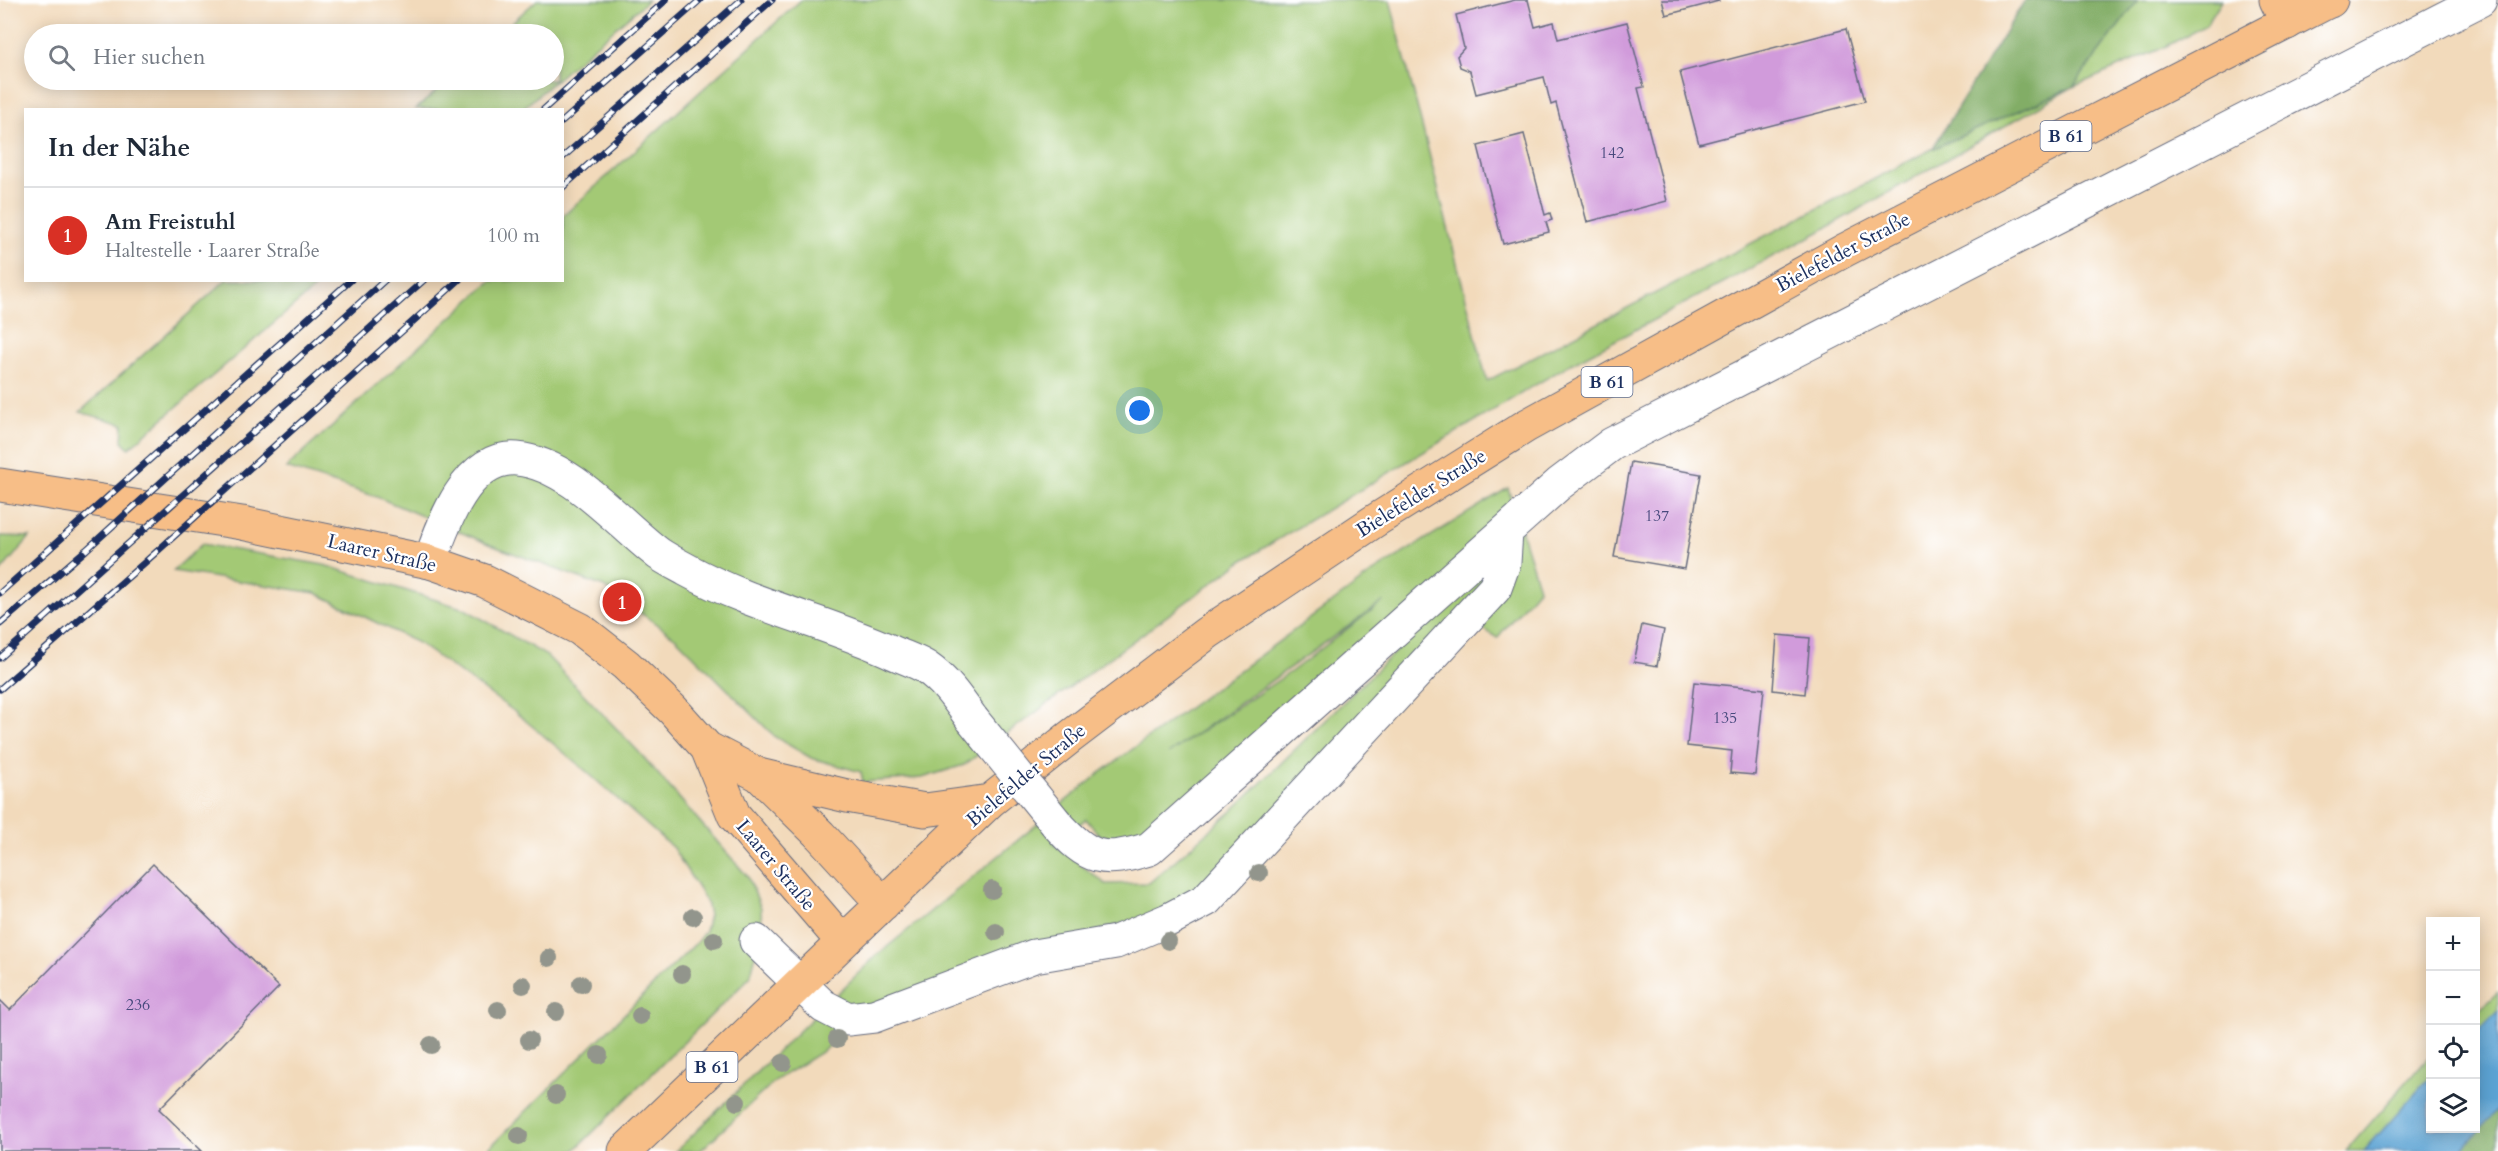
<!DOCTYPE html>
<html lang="de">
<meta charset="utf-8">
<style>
body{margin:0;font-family:Cardo,serif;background:#f2f2f3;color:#1f2937}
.controls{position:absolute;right:18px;bottom:18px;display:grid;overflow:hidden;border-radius:0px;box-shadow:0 3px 15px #0003}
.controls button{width:54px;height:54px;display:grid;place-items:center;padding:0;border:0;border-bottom:2px solid #e0e1e3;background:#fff;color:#1f2937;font:30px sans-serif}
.you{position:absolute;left:1140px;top:411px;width:21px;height:21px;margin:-15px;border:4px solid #fff;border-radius:50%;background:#1a73e8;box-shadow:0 0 0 9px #1a73e833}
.badge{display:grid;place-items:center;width:39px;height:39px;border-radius:50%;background:#d93025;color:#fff;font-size:20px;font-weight:700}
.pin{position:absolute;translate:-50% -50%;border:3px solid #fff;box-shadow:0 2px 6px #0006}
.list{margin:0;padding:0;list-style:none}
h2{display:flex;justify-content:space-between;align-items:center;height:78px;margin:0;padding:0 24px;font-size:26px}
h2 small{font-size:20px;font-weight:400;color:#747a83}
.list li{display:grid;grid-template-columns:39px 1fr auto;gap:18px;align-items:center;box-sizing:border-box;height:96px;padding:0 24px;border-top:2px solid #e0e1e3}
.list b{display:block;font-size:22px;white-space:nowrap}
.list p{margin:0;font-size:20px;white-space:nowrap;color:#747a83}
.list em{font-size:20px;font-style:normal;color:#747a83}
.icon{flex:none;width:33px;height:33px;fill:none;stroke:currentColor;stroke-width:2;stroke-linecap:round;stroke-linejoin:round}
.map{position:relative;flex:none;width:2498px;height:1151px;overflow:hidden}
.search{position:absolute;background:#fff;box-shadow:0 3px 15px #0003;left:24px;top:24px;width:540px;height:66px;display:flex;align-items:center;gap:15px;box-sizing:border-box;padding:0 21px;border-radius:33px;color:#747a83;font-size:22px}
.panel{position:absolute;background:#fff;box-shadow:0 3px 15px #0003;left:24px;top:108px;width:540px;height:174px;border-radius:0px}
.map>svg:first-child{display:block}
.green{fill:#a3c974;stroke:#5f7c69;stroke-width:1.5;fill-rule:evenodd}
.forest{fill:#82ad66;stroke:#4e6e62;stroke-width:1.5}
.water{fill:#5ca3d3;stroke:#3c6998;stroke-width:1.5}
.building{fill:#d19bdb}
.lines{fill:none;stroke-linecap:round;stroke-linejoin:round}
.minor-casing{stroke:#666b7f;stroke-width:35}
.major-casing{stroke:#666b7f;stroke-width:35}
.highway-casing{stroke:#666b7f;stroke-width:35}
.minor{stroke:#fff;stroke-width:33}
.major{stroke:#f7be87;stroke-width:33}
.highway{stroke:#f7be87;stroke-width:33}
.rail-casing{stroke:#1b2f5e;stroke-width:7}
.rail{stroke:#fff;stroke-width:4.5;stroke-dasharray:14;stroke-linecap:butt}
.minor-bridge-casing{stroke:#666b7f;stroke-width:35;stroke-linecap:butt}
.minor-bridge{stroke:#fff;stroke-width:33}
.tree{fill:#92958c}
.labels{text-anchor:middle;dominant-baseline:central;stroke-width:4.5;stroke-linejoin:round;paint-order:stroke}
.number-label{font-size:16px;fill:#484a7d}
.shield{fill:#fff;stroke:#5f6d8e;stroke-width:1.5}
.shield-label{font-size:18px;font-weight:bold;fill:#1b2f5e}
.street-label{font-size:20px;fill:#1b2f5e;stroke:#fff}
</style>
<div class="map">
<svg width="2498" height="1151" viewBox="0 0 2498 1151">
<rect width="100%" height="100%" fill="#fff"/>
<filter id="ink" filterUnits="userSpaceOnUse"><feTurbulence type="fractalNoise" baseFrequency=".0167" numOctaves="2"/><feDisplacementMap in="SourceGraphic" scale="12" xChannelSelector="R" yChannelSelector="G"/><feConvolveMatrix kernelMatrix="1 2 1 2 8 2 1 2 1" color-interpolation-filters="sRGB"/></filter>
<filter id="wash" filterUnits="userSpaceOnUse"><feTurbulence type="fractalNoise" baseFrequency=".008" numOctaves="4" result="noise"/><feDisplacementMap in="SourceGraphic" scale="24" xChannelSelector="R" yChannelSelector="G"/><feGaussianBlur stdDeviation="1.35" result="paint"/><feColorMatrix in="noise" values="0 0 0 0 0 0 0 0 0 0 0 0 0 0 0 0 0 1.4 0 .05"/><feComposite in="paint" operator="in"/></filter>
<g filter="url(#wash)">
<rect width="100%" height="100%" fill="#f2dabb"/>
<path class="green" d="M537,0H648L522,109H416L449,80H554V34H499Z
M801,0H1390L1487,381L1932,149L2073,87L2138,0H2222L2206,25L2165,47L2073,87L1819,232L1567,366L1242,561L964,765L922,778L863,782L861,772L811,758L775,737L676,638L604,587L491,545L377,497L286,468L491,281L562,280L563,216Z
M226,280L323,281L129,448L122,441L123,424L80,412Z
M1508,488L1539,588L1497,638L1464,615L1203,898L885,999L823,1051L776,1080L700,1151H676L876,956L1100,773L1376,570ZM1384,601L1292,671L1168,754ZM1447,601L1232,811L1149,883L1106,884L1054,844L1086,819L1099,835L1127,841L1171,818Z
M0,536L30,537L0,572Z
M202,544L324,565L465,609L547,656L638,751L748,877L761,908L762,932L750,977L574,1151H486L697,942L705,931L709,915L706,901L673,848L579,765L515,712L418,643L316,593L173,571Z
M2498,992V1011L2476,1033V1013Z
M2430,1055V1077L2364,1151H2346Z"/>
<path class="forest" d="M2025,0H2138L2073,87L1932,149Z
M2498,1108V1151H2461Z"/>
<path class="water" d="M2498,1011V1108L2461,1151H2364L2430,1077V1128H2476V1033Z"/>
<g id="blocks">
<path class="building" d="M1515,0H1528L1535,27L1554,22L1558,39L1627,22L1644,87L1638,88L1667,201L1587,222L1556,103L1551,105L1544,77L1476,94L1470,71L1460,67L1457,56L1464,48L1456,15Z
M1662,0H1719V1L1666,15Z
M1846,29L1865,101L1699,144L1680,72Z
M1524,134L1545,215L1550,213L1552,220L1546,222L1549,232L1503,244L1478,146Z
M1631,462L1701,474L1684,569L1614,557Z
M1642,625L1664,630L1657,666L1634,662Z
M1777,635L1810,638L1805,694L1773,690Z
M1694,682L1764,689L1755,775L1730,773L1732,751L1687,746Z
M153,864L279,987L159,1109L202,1151H0V1000L10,1010Z"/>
</g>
</g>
<g filter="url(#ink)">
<use href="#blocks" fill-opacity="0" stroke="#666b7f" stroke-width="1.5"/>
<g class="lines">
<g class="minor-casing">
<path id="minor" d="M430,562C443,524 467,455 517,459C571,464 619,524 659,554C668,560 678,565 687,570C751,605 823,621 890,651C902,657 916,661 927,668C946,681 959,701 972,719
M1056,823C1089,860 1102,863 1149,849L1559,484L1612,444L2480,0
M756,941L823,1006L848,1019L874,1016L1034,956L1116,942L1168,920L1206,900L1495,588L1504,563L1506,532"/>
</g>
<g class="major-casing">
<path id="major" d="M0,485L242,523L430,562L485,581L580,629L626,665L673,710L707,748L734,815L842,941
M707,748L759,775L820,835L883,904
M759,775L847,796L925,810L990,801
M625,1151L990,801L1070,737L1207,633L1373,522L1526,426L1845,250L2331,0"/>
</g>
<g class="highway-casing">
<path id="highway" d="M2276,0L2287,23
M2330,0V1"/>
</g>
<use href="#minor" class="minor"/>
<use href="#major" class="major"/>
<use href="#highway" class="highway"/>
<g class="rail-casing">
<path id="rail" d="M543,110L666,0
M562,122L700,0
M562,158L741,0
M562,188L772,0
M0,593L351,280
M0,624L86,550L385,280
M0,658L424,280
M0,689L143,564L459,280"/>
</g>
<use href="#rail" class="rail"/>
<g class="minor-bridge-casing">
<path id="minor-bridge" d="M972,719L1056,823"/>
</g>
<use href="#minor-bridge" class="minor-bridge"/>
</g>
<g class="tree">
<circle cx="1259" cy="873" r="9"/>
<circle cx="992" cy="890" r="9"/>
<circle cx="693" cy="917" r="9"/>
<circle cx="996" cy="932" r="9"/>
<circle cx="714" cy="940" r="9"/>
<circle cx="1168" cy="941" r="9"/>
<circle cx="549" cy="958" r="9"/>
<circle cx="682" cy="974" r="9"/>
<circle cx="581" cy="984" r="9"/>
<circle cx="523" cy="985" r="9"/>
<circle cx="498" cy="1010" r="9"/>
<circle cx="556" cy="1012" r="9"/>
<circle cx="640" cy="1016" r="9"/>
<circle cx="837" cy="1039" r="9"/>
<circle cx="529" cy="1040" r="9"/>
<circle cx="431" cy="1045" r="9"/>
<circle cx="599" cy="1055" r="9"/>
<circle cx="783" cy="1063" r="9"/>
<circle cx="556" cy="1095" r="9"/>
<circle cx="737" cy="1102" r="9"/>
<circle cx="519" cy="1136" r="9"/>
</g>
</g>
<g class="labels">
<g class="number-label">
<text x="1612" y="153">142</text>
<text x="1657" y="516">137</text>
<text x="1725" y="718">135</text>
<text x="138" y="1005">236</text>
</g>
<g class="shield">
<rect x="2040.5" y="121" width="51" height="30" rx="4.5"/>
<rect x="1581.5" y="367" width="51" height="30" rx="4.5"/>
<rect x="686.5" y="1052" width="51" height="30" rx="4.5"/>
</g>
<g class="shield-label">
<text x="2066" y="136">B 61</text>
<text x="1607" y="382">B 61</text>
<text x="712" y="1067">B 61</text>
</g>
<g class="street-label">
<text transform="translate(1843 252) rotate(-28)">Bielefelder Straße</text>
<text transform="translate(1421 493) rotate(-32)">Bielefelder Straße</text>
<text transform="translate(382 553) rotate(13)">Laarer Straße</text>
<text transform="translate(1026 775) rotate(-40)">Bielefelder Straße</text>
<text transform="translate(776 865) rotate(50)">Laarer Straße</text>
</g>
</g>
</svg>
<div class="controls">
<button>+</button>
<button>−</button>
<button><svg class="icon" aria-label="locate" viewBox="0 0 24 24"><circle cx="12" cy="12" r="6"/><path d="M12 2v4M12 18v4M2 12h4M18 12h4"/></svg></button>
<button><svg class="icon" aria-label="layers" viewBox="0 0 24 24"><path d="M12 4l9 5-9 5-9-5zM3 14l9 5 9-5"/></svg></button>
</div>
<div class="you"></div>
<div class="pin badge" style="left:622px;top:602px">1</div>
<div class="search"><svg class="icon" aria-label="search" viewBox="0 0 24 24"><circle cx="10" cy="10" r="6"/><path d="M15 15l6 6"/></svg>Hier suchen</div>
<section class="panel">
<h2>In der Nähe<small></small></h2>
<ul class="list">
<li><span class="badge">1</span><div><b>Am Freistuhl</b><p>Haltestelle · Laarer Straße</p></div><em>100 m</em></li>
</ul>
</section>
</div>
